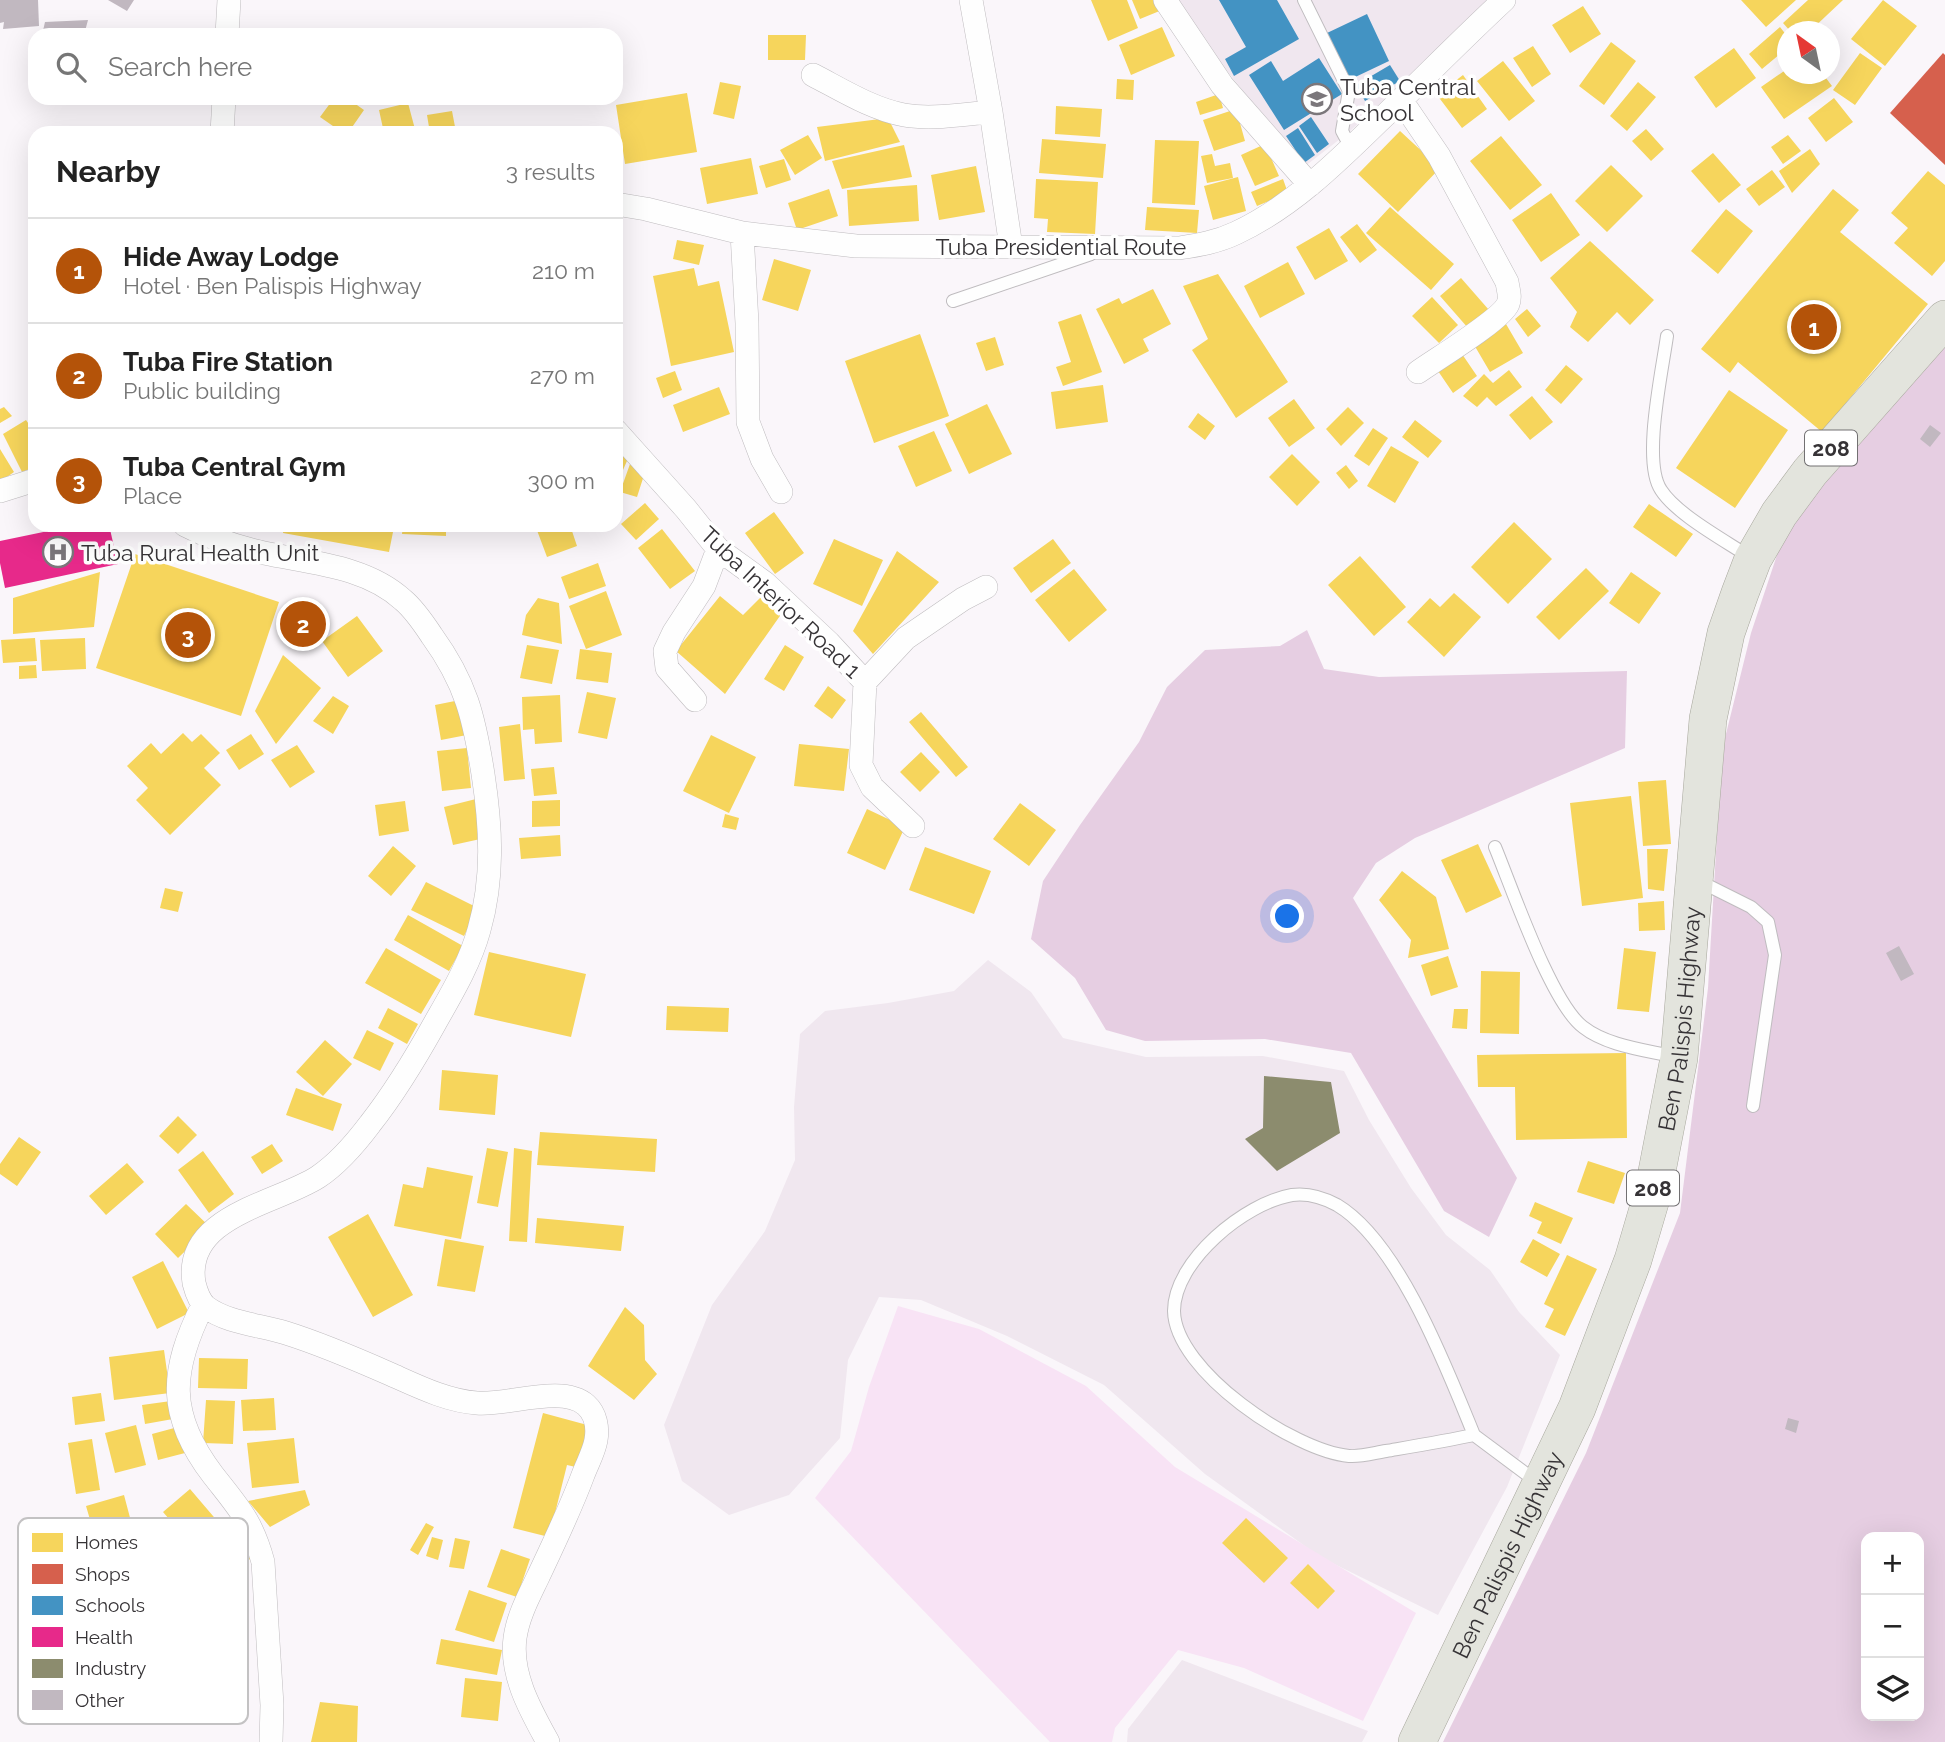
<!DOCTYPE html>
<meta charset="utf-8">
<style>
body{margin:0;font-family:Raleway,sans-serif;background:#f6f6f6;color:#222}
.controls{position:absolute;right:21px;bottom:21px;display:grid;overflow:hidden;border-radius:14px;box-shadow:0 7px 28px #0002}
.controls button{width:63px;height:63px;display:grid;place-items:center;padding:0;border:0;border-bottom:2px solid #e0e0e0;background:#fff;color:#222;font:35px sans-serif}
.compass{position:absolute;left:1777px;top:21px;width:63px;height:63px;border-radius:50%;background:#fff;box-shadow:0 7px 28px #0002;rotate:327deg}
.you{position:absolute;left:1288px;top:917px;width:24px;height:24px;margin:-18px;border:5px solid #fff;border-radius:50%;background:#1a73e8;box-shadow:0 0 0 10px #1a73e833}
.badge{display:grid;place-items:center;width:46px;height:46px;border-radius:50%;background:#b45309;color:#fff;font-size:23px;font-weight:700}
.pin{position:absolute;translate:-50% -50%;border:4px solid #fff;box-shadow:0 2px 7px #0006}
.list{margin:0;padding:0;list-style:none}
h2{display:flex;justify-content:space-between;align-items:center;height:91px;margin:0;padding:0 28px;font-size:30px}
h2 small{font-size:23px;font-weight:400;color:#767676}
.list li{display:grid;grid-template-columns:46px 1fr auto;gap:21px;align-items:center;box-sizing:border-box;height:105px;padding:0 28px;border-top:2px solid #e0e0e0}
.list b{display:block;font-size:26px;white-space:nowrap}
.list p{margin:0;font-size:23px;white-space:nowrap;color:#767676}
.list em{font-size:23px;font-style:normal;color:#767676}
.icon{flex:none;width:38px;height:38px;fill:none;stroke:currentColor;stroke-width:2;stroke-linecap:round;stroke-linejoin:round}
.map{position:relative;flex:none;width:1945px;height:1742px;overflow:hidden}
.search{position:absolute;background:#fff;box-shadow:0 7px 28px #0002;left:28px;top:28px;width:595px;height:77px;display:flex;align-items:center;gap:18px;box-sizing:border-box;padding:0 24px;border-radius:21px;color:#767676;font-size:26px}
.panel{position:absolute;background:#fff;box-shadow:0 7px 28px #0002;left:28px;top:126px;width:595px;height:406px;border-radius:21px}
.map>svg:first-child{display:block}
.built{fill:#f0e7ef}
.green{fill:#f8e3f5}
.forest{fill:#e6cee2;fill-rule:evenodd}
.homes{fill:#f6d55c}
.shops{fill:#d6604d}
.schools{fill:#4393c3}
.health{fill:#e7298a}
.industry{fill:#8c8c6e}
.building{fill:#c1b8c0}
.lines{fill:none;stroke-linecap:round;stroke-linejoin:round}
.lane-casing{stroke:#bfbcbf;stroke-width:14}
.street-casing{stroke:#bfbcbf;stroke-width:24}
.primary-casing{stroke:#a7a79c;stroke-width:38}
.lane{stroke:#fefefe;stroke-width:12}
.street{stroke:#fefefe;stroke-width:23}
.primary{stroke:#e3e4dd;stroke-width:37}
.labels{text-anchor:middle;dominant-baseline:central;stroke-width:7;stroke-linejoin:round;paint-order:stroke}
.shield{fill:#fff;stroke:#727072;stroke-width:2}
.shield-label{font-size:21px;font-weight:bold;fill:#363336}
.poi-label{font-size:23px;fill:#363336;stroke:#fff;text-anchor:start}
.street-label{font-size:23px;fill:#363336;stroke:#fff}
.key{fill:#fff;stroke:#c3c2c3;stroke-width:2}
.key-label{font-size:19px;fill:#363336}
</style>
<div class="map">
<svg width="1945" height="1742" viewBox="0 0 1945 1742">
<rect width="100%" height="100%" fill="#faf6fa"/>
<path class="built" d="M1179,0H1487L1471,19L1349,132L1304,167L1215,56Z
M988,960L1031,992L1063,1038L1146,1057L1263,1056L1344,1071L1369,1120L1411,1188L1446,1235L1490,1270L1519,1312L1560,1355L1507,1487L1438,1615L1320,1557L1205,1474L1104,1385L1007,1336L921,1300L879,1297L848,1360L840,1438L789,1495L729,1515L682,1481L664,1425L712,1305L765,1231L795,1160L794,1107L800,1034L825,1011L888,1003L954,991Z
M1182,1660L1368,1731L1362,1742H1127L1128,1729Z"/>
<path class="green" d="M898,1306L979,1329L1086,1386L1175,1467L1416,1613L1363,1721L1244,1668L1178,1650L1115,1728L1112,1742H1050L815,1498L851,1451L869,1387Z"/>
<path class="forest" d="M1945,336V1742H1443L1586,1453L1680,1213L1708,988L1722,750L1751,633L1784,534L1806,495ZM1866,1537H1919V1716H1866Z
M1307,630L1324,669L1379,677L1627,671L1625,748L1415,838L1376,863L1353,898L1517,1178L1489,1237L1444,1211L1351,1053L1265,1039L1145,1041L1106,1030L1075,978L1031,939L1043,881L1080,825L1139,742L1167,687L1205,650L1280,646Z"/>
<path class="homes" d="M1091,0H1127L1138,28L1108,41Z
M1132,0H1158L1162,10L1140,19Z
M1741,0H1796L1766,27Z
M1808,0H1843L1809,32H1791L1783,23Z
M1883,0L1917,26L1885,66L1851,39Z
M1583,6L1601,34L1570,53L1552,25Z
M1162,27L1175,56L1131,75L1119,45Z
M1780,27L1787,36V48L1762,69L1749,54Z
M768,35H806L805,60H768Z
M1611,42L1636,61L1604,105L1579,86Z
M1533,46L1551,74L1532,87L1513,58Z
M1734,48L1756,78L1716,108L1694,77Z
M1860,53L1882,68L1855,105L1833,90Z
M1503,61L1535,101L1509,121L1477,81Z
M1787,69V74H1823L1832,86L1784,119L1761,87Z
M1463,75L1487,109L1462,128L1437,95Z
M1117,79L1134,80L1133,100L1116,99Z
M720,82L741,86L734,119L713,114Z
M1638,82L1656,97L1627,131L1610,116Z
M687,93L697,152L625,164L616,105Z
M1219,94L1223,108L1200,115L1196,102Z
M334,98H347L364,110L348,133H343L320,117Z
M1834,98L1853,122L1826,142L1808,118Z
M408,103L416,133H384L379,110Z
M1056,106L1102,109L1100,137L1055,134Z
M1236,109L1245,141L1214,151L1203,120Z
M452,111L456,132L430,133L427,115Z
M888,118L900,142L825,161L817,127Z
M1646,129L1664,149L1651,161L1632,141Z
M1400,131L1440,168L1398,212L1358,174Z
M808,135L822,158L795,175L780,150Z
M1788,135L1801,151L1783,164L1771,147Z
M1501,136L1542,185L1510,210L1470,161Z
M1042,139L1106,144L1103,178L1039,173Z
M1155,140L1199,141L1195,205L1152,203Z
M1265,144L1279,176L1255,186L1241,155Z
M904,145L912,177L842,189L832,161Z
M1810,149L1820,164L1792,193L1779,171Z
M1713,153L1741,185L1719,203L1691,171Z
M1212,154L1215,166L1230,163L1233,178L1207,183L1201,156Z
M751,158L758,194L707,204L700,168Z
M784,159L791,180L766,188L759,166Z
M1611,165L1643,196L1607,232L1575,201Z
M976,166L985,212L939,220L931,175Z
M1772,170L1785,187L1759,206L1746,189Z
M1928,171L1945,185V261L1932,276L1894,243L1908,228L1891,213Z
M1238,177L1246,211L1213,220L1204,186Z
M1036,179L1098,182L1095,234L1047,232L1048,219L1034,218Z
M1283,179L1288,193L1257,206L1251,192Z
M917,185L919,221L849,226L847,190Z
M829,189L838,216L797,230L788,203Z
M1833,189L1859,210L1840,232L1928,304L1822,432L1738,362L1730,373L1701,349Z
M1551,193L1580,235L1541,262L1512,220Z
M1147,207L1199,210L1197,233L1145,230Z
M1390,207L1454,264L1431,290L1366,233Z
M1726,209L1753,231L1718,274L1691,251Z
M1357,224L1377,250L1360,263L1340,237Z
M1329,228L1348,261L1315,280L1296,247Z
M677,240L704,245L699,265L673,259Z
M1590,241L1654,300L1630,325L1617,312L1588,342L1570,327L1577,312L1550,278Z
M774,259L811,270L798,311L762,300Z
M1288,262L1305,294L1260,318L1244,286Z
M694,268L698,286L719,281L734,352L671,366L653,276Z
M1218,274L1288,382L1236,418L1192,350L1208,339L1183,286Z
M1461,278L1489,310L1468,328L1440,296Z
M1153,289L1171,324L1143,339L1149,351L1124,364L1096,309L1119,298L1122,304Z
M1432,297L1458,325L1439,343L1412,316Z
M1527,309L1541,326L1528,337L1515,319Z
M1081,314L1102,372L1063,386L1056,367L1071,362L1058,322Z
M1506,324L1523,353L1490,372L1473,343Z
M920,334L949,416L874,443L845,361Z
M995,337L1004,365L986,371L976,343Z
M1462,354L1477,376L1453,393L1438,371Z
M1566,365L1583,379L1561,404L1545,390Z
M1509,370L1522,387L1496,406L1487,397L1477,407L1463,396L1484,374L1493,383Z
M675,371L682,390L663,398L656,378Z
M1103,385L1108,422L1056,429L1051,392Z
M719,387L730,414L683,432L673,405Z
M1729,390L1788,430L1735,508L1676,468Z
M1532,396L1553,422L1530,440L1509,415Z
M1294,399L1315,428L1289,447L1268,418Z
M987,404L1012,454L969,474L945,424Z
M4,407L12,416L0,423V409Z
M1348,407L1364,423L1341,446L1326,429Z
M1198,413L1215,426L1205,440L1188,427Z
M26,420L35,433V467L22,472L3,434Z
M1415,420L1442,441L1428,458L1402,437Z
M1373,428L1388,438L1369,466L1354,456Z
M934,431L952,471L916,487L898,446Z
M1391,446L1419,462L1395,503L1367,486Z
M616,448L630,454L616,486Z
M0,449L14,472L0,482Z
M1292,454L1320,482L1297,506L1269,477Z
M630,464L646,469L637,497L620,492Z
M1346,465L1358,481L1349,489L1336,473Z
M645,503L659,519L636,540L621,524Z
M1649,504L1693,534L1676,557L1633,527Z
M774,512L804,553L775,574L745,533Z
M1514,522L1552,559L1508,604L1471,567Z
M284,525H385L394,527L389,552L283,533Z
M403,525H446V536L402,534Z
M535,525H570L577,546L547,557Z
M662,529L695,571L670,589L638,548Z
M834,539L883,560L862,606L813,584Z
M1053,539L1071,563L1031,593L1013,568Z
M897,551L939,582L873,654L853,631Z
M135,554L279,602L241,716L96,668Z
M1360,556L1406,607L1374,636L1328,585Z
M598,563L606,586L569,599L561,577Z
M1586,568L1609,591L1559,640L1536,617Z
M1074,569L1107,610L1069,642L1035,600Z
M100,572L94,627L13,634V598Z
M1631,572L1661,593L1639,624L1609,603Z
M606,591L622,635L586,649L569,606Z
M1454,593L1481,617L1444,657L1407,622L1430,598L1440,607Z
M764,594L782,613L725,694L676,651L720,596L743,615Z
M538,598L559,603L562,644L522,635L526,615Z
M357,616L383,651L348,677L322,641Z
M35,638L37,661L3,663L1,640Z
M85,638L86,669L42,671L40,640Z
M527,645L559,650L552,684L520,678Z
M785,645L804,657L784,691L764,679Z
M580,649L612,653L608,683L576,679Z
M283,655L321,688L276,744L255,711Z
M36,665L37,678L19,679V666Z
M828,686L846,700L832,719L814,706Z
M587,692L616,698L607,739L578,733Z
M560,695L562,742L535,744L534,729L523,730L522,697Z
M333,696L349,706L333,734L313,721Z
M465,699L472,734L441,740L435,705Z
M921,712L968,767L956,777L909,722Z
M520,724L525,779L504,781L499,727Z
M183,733L192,742L201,734L220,753L204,768L221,785L170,835L136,800L148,788L127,766L151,743L161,754Z
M251,734L264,754L239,770L226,750Z
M711,735L756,757L729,813L683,791Z
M799,744L849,749L844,791L794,786Z
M297,745L315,772L290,788L271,760Z
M467,748L471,788L442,791L437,751Z
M921,752L940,772L920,792L900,772Z
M554,767L557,794L534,796L531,769Z
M1666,780L1671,844L1643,846L1638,782Z
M1631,796L1643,898L1582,906L1570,803Z
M476,799L485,838L453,845L444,807Z
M560,800V826L532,827V801Z
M405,801L409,831L379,836L375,805Z
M1020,803L1056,830L1029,866L993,839Z
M867,809L905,827L885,870L847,853Z
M725,814L739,818L736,830L722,827Z
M560,835L561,856L521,859L519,838Z
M1478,844L1502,896L1466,913L1441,860Z
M393,846L416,866L391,896L368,876Z
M925,847L991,871L974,914L909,890Z
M1647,849H1668L1664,891L1648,889Z
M1402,871L1436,897L1449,949L1408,958L1411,940L1379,900Z
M426,882L478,908L464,936L411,910Z
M165,888L183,892L178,912L160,908Z
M1664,901L1665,930L1639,931L1638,903Z
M408,915L463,946L449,971L394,940Z
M386,948L441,980L421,1014L365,983Z
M1624,948L1656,952L1649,1012L1617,1009Z
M489,952L586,974L571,1037L474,1015Z
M1448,956L1458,987L1431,996L1421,965Z
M1481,971L1520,972L1519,1034L1480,1033Z
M667,1006L729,1008L728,1032L666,1030Z
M388,1008L418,1024L407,1044L378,1028Z
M1454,1009H1468L1467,1029L1452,1028Z
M367,1030L394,1043L380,1071L353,1058Z
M325,1040L352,1064L323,1096L296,1072Z
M1626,1053L1627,1138L1516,1140L1515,1087H1478L1477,1055Z
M442,1070L498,1075L495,1115L439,1110Z
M296,1088L342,1104L333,1131L286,1115Z
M178,1116L197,1135L178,1154L159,1136Z
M540,1132L657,1139L655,1172L537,1165Z
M19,1137L41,1152L17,1186L0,1174V1164Z
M272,1144L283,1161L262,1174L251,1157Z
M487,1148L508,1152L498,1207L477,1203Z
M514,1148L532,1151L527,1242L509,1241Z
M203,1151L234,1194L209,1213L178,1170Z
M1588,1161L1625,1173L1614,1204L1577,1192Z
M127,1163L144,1182L106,1215L89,1196Z
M427,1167L473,1176L461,1239L394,1226L403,1184L423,1188Z
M1535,1202L1573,1218L1561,1244L1537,1233L1542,1222L1529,1216Z
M186,1204L210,1227L178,1258L155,1234Z
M368,1214L413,1295L373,1317L328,1237Z
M537,1218L624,1226L621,1251L535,1243Z
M445,1239L484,1246L475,1292L437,1286Z
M1533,1239L1560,1254L1547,1277L1520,1262Z
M1567,1255L1597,1269L1565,1336L1545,1327L1554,1309L1544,1304Z
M163,1261L189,1313L157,1329L132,1277Z
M625,1307L644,1325L645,1360L657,1374L634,1400L588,1366Z
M164,1350L170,1393L114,1400L109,1357Z
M199,1358L248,1359L247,1389L198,1388Z
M101,1393L105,1421L75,1425L72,1397Z
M274,1398L276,1430L243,1431L241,1400Z
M206,1400L235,1401L233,1444L203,1443Z
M171,1401L173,1419L145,1424L142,1405Z
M543,1413L591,1426L580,1468L567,1465L549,1537L513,1528Z
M136,1425L146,1465L115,1473L105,1433Z
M178,1427L185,1453L158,1460L152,1434Z
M294,1438L299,1483L252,1488L247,1443Z
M92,1439L100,1490L76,1494L68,1443Z
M190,1489L219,1523L192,1546L163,1512Z
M305,1490L310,1505L270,1527L248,1501Z
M124,1495L133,1529L96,1540L86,1506Z
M1246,1518L1288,1558L1264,1583L1222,1543Z
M426,1523L434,1527L418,1555L410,1550Z
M432,1537L443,1540L438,1560L426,1556Z
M455,1538L470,1541L464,1569L449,1567Z
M236,1541L254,1553L244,1567L226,1555Z
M501,1549L530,1559L517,1597L487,1587Z
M1308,1564L1335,1591L1318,1609L1290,1583Z
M469,1590L507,1603L494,1642L455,1630Z
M441,1639L502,1650L497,1675L436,1664Z
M465,1678L502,1682L498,1721L461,1717Z
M320,1702L358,1706L357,1742H311Z"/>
<path class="shops" d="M1943,53L1945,55V165L1890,113Z"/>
<path class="schools" d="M1219,0H1277L1299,39L1234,76L1225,59L1246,47Z
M1367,14L1389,61L1349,80L1327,33Z
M1319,58L1342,94L1284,130L1249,75L1271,61L1283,81Z
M1390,65L1400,81L1365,101L1356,85Z
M1311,117L1329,144L1317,153L1299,126Z
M1298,128L1315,155L1304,163L1286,136Z"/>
<path class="health" d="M77,525H109L118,564L5,588L0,563V541Z"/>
<path class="industry" d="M1264,1076L1331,1082L1340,1133L1277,1171L1245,1139L1263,1128Z"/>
<path class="building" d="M0,0H38L39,26L3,29L4,22L0,23Z
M108,0H134L127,11Z
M88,20L84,35H42L45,22Z
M1930,425L1941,433L1930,447L1920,439Z
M1899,946L1914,974L1901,981L1886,953Z
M1788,1418L1799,1421L1796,1433L1785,1429Z"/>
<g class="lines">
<g class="lane-casing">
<path id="lane" d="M1304,0L1349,91L1342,131L1351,148
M953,301L1091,254
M1667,336C1662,372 1642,462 1661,490C1677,515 1726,541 1751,558
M1495,847C1512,888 1551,1003 1583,1027C1607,1046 1646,1050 1675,1057
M1697,880L1751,907L1768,922L1775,955L1753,1106
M1474,1435C1447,1369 1399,1242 1337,1205C1324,1198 1307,1193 1292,1195C1245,1203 1174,1261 1174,1311C1175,1371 1294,1451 1349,1456C1361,1457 1374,1453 1386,1451C1415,1446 1445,1441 1474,1435L1537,1482"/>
</g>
<g class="street-casing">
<path id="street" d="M971,0L991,112L1011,247
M1165,0L1222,85L1310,185
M227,35L229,0
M813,75C842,90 872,109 904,115C932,120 963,114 991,112
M1401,100L1439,156L1507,282C1508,289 1511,297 1508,304C1500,321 1436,359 1418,372
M222,133L224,98
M616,204L646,209L742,233L856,246L1179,248C1199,245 1217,242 1236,233C1290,208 1335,164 1378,122C1420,82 1461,40 1504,0
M742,233L747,323L748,422L762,459L781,492
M616,431L686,509L718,549L765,583L829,643L865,682L861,765L872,787L913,826
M0,491L35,480
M185,525C210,538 237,547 264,553C311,563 366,566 403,600C415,610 424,624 432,636C466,683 474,717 483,774C491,826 494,878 479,930C470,963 452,993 435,1023C415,1059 396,1091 370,1124C355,1144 339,1163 318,1177C276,1204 183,1216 194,1283C196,1291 200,1302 206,1307C227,1323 261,1325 286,1333C321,1344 356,1359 390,1374C417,1386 447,1401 477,1403C508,1406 562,1384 586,1405C596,1414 598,1428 596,1440C594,1452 587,1464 583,1475C570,1510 554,1543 538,1577C529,1596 518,1616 515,1638C510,1675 531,1711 548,1742
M865,682L906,638L963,599L986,587
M695,700L667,668L665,651L674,632L704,586L718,549
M203,1305C170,1371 167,1415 213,1475C238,1507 252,1521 263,1562L272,1705L271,1742"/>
</g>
<g class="primary-casing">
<g id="primary">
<path id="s1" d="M1417,1742L1577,1408L1633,1260L1653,1192L1679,1058L1708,719L1726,633L1740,593L1753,559L1779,514L1810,472L1945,319"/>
</g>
</g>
<use href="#lane" class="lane"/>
<use href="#street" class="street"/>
<use href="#primary" class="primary"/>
</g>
<defs>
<g id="school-ring" transform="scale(1.575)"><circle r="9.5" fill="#fff" stroke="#7b777b" stroke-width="1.5"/><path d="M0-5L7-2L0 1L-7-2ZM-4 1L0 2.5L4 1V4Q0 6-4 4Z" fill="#7b777b"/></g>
<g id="hospital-ring" transform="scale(1.575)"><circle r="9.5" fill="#fff" stroke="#7b777b" stroke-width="1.5"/><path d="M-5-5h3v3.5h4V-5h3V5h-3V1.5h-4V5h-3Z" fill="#7b777b"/></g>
</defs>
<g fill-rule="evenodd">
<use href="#school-ring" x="1317" y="99"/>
<use href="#hospital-ring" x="58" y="552"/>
</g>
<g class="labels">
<g class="shield">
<rect x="1805" y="430.5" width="52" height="35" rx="5"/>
<rect x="1627" y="1170.5" width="52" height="35" rx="5"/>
</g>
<g class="shield-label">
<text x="1831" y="448">208</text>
<text x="1653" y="1188">208</text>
</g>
<g class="poi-label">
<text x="1340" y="86">Tuba Central<tspan x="1340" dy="26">School</tspan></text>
<text x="81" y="552">Tuba Rural Health Unit</text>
</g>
<g class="street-label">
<text x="1061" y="246">Tuba Presidential Route</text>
<text transform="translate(781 602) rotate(43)">Tuba Interior Road 1</text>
<text stroke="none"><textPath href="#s1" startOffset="775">Ben Palispis Highway</textPath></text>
<text stroke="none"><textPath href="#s1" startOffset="208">Ben Palispis Highway</textPath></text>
</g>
</g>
<rect x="18" y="1518" width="230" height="206" rx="10" class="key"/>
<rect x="32" y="1533" width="31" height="19" fill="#f6d55c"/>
<rect x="32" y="1564" width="31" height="20" fill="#d6604d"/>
<rect x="32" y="1596" width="31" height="19" fill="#4393c3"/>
<rect x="32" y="1627" width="31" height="20" fill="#e7298a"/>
<rect x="32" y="1659" width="31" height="19" fill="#8c8c6e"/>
<rect x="32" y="1690" width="31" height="20" fill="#c1b8c0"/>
<g class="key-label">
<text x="75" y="1549">Homes</text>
<text x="75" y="1581">Shops</text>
<text x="75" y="1612">Schools</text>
<text x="75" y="1644">Health</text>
<text x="75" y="1675">Industry</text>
<text x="75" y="1707">Other</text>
</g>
</svg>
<div class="controls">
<button>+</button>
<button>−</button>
<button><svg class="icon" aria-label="layers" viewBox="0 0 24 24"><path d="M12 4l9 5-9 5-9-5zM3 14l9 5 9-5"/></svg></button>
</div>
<svg class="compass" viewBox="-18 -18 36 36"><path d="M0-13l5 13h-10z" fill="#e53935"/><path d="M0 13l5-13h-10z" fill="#767676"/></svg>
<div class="you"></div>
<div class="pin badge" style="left:1814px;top:327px">1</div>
<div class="pin badge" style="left:303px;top:624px">2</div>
<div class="pin badge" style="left:188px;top:635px">3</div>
<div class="search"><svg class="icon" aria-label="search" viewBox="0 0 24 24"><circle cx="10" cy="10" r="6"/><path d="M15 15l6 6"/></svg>Search here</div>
<section class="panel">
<h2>Nearby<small>3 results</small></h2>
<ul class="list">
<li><span class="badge">1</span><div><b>Hide Away Lodge</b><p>Hotel · Ben Palispis Highway</p></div><em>210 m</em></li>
<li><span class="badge">2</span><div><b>Tuba Fire Station</b><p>Public building</p></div><em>270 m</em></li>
<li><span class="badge">3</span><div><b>Tuba Central Gym</b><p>Place</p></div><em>300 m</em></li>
</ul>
</section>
</div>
